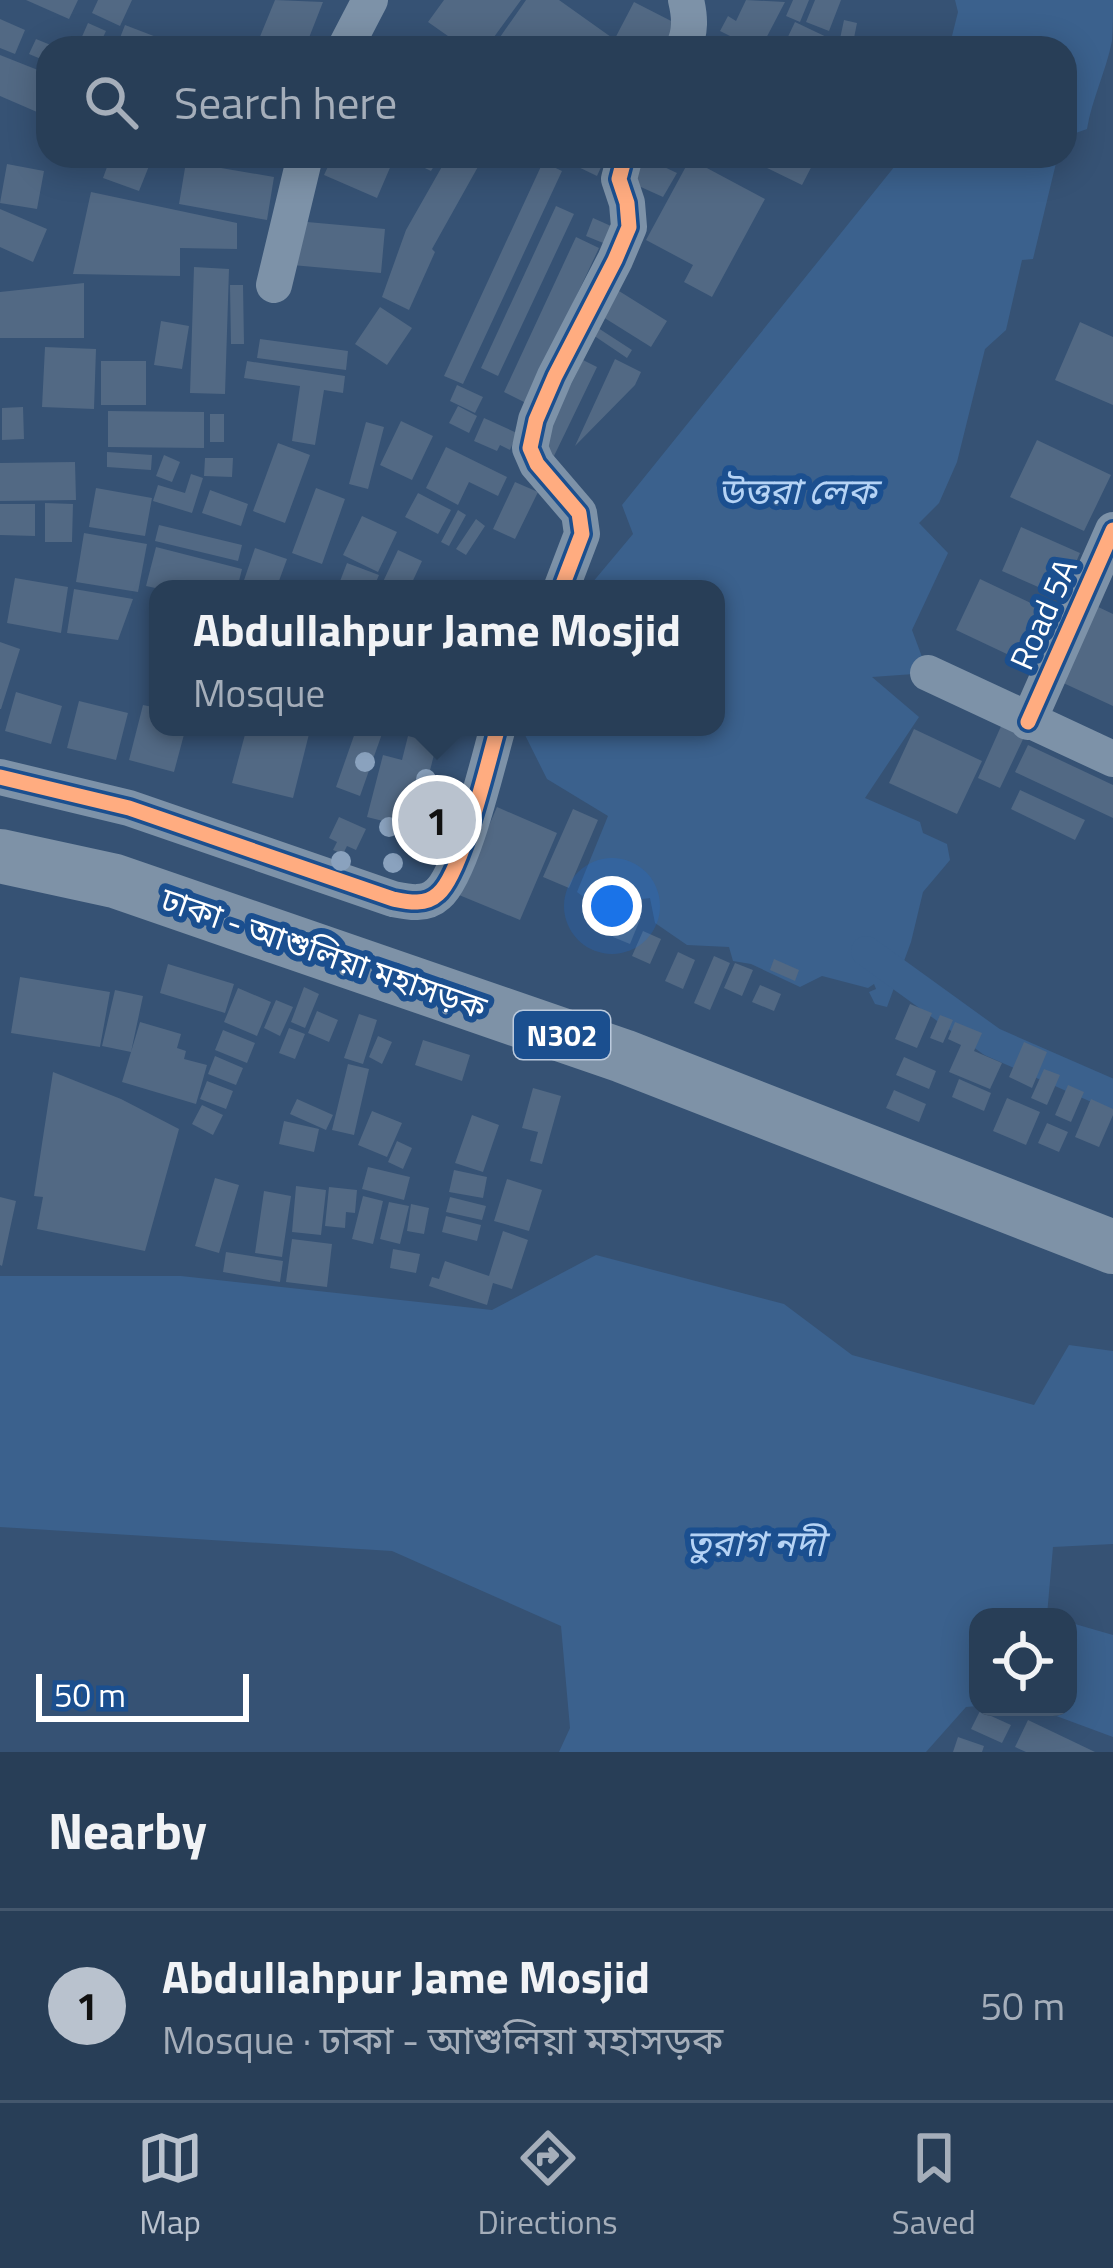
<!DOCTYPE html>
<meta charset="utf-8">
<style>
body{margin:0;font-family:"Titillium Web","Noto Sans Bengali",sans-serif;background:#30455d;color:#f1f3f6}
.controls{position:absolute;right:36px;bottom:36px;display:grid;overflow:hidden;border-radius:24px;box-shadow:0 6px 30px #0003}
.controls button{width:108px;height:108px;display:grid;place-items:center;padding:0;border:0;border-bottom:3px solid #44576d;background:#283e57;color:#f1f3f6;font:60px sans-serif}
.scale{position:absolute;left:36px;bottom:30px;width:213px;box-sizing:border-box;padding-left:12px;border:6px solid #fff;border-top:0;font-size:33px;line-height:42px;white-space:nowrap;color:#fff;-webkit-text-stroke:9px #1b4f8f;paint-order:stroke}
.you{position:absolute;left:612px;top:906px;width:42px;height:42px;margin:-30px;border:9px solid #fff;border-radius:50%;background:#1a73e8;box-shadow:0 0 0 18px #1a73e833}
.badge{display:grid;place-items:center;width:78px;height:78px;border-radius:50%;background:#b9c2ce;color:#111;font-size:39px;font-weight:700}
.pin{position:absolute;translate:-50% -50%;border:6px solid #fff;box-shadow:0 3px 12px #0006}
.popup{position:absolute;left:149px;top:580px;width:576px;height:156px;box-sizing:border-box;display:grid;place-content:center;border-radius:24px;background:#283e57;filter:drop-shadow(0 3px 9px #0005);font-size:39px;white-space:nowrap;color:#a5aeba}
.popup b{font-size:45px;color:#f1f3f6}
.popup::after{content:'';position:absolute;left:50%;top:100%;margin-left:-24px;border:24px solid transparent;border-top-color:#283e57}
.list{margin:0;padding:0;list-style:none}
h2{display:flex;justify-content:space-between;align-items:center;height:156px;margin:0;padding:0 48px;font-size:51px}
h2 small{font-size:39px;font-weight:400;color:#a5aeba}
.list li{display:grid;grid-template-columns:78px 1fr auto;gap:36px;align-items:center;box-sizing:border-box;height:192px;padding:0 48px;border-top:3px solid #44576d}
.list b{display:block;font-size:45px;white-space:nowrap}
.list p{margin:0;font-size:39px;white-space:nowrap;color:#a5aeba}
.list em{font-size:39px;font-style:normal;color:#a5aeba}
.icon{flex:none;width:66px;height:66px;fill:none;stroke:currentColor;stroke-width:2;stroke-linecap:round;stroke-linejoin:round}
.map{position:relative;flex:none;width:1113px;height:1752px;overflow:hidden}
.search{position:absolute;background:#283e57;box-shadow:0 6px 30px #0003;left:36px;right:36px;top:36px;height:132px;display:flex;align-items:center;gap:30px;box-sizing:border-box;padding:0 42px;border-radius:36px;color:#a5aeba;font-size:45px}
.sheet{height:348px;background:#283e57}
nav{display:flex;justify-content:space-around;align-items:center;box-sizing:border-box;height:168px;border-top:3px solid #44576d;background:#283e57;font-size:33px;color:#a5aeba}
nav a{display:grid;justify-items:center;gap:6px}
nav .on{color:#b9c2ce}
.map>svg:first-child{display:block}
.water{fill:#3b618d}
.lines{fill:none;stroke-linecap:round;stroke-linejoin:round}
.canal{stroke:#3b618d;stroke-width:30}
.building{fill:#526984}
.minor{stroke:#7d92a8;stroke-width:36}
.highway{stroke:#7e92a7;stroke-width:54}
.cycleway-casing{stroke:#1b4f8f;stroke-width:22}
.cycleway{stroke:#ffac80;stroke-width:15}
.tree{fill:#8aa2be}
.labels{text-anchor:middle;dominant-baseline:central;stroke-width:12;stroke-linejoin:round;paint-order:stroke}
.shield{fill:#1b4f8f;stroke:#bbcadd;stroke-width:3}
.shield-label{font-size:30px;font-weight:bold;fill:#fff}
.street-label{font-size:33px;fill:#fff;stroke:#1b4f8f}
.water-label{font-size:36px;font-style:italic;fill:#b5d3f5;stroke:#1b4f8f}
</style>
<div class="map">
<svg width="1113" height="1752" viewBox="0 0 1113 1752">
<rect width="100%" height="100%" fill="#365274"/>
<path class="water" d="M955,0H1113C1113,13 1113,28 1112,41C1106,71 1092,99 1087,129L1073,134L1070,148L1065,153V48H949L958,12Z
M903,156H1062L1056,163L1033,259L1022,260L1006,330L985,349L957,462L939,503L919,523L948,553L912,630L928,673L872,677L919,717L865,798L920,822L923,833L947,844L950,860L923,892L911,942L887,1007L875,1004L869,992L876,989L874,984L868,988L822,976L800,987L751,964L733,961L729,947L687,945L655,923L650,898L634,900L626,910L597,907L577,892L608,816L547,779L521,727H716V589H587L633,534L622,505Z
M596,1255L784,1304L852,1355L1034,1405L1069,1345L1113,1351V1544L1053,1547L1047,1615L1051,1617H978V1706L966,1707L926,1752H559L570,1728L561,1626L392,1551L0,1527V1276H181L492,1310Z
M1068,1622L1113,1635V1737L1032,1707H1068Z"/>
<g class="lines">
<path class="canal" d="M866,951L992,1042L1113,1095"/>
</g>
<path class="building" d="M26,0H78L69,19Z
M98,0H132L120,26L92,13Z
M275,0L323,2L305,48H282L259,39Z
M444,0H521L486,48H465L428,22Z
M526,0H559L611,37L604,48H510L498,40Z
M746,0L785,2L761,48H754L720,31L728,16L736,21Z
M793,0H809L800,22L786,16Z
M815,0H841L829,31L806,22Z
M634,2L681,26L669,48H610Z
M0,19L25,30L15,54L0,48Z
M844,20L857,23L852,48H838Z
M795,22L835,41L832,48H790L784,45Z
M88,23L106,31L98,48H77Z
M125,25L185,48H116Z
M885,37L886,48H859V39Z
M36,39L58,48H48V62L29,54Z
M0,55L48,74V86L37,112L0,96Z
M111,156H153L139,191L103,178Z
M333,156H395L377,198L324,175Z
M400,156H440L431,171Z
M448,156H484L432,249L435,252L409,310L382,297L406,230Z
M573,156H606L597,176L570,163Z
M641,156L677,173L663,197L632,183Z
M770,156H813L816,158L802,185L765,167Z
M690,159L765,199L712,297L684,282L693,265L646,240Z
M186,162L274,177L267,220L179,204Z
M543,162L562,171L463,384L444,376Z
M7,164L44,171L37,209L0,203Z
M91,192L237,223V249L180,248V276L73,274Z
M556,206L574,214L498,376L481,368Z
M0,209L47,229L33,262L0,247Z
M593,218L620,230L613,247L586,236Z
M296,221L385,229L381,273L292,265Z
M576,237L599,248L526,403L504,392Z
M194,267L229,269L225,394L190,393Z
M84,283V338H0V292Z
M230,285H243L244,344H231Z
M611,286L667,321L651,347L595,312Z
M380,307L412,328L387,365L355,344Z
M161,321L189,326L182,369L154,365Z
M1080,322L1113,337V405L1055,380Z
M595,326L632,350L627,358L590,333Z
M260,339L348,351L346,370L257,358Z
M45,347L96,349L94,409L42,407Z
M615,359L641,372L635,385L575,446Z
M583,360L597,367L554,456L539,449Z
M101,361H146V405H101Z
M247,361L345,376L343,393L324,390L315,445L292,441L300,386L244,378Z
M457,385L483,397L475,413L450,401Z
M458,406L477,416L469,433L449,423Z
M23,407L24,439L2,440V408Z
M108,411L204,412V448L108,447Z
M210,414H224V442H210Z
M484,418L517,433L510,450L500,445L497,451L474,441Z
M401,421L433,436L412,480L380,465Z
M366,422L384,427L368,489L349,484Z
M1037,440L1111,475L1084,531L1010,497Z
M278,443L310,455L285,523L253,511Z
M446,447L507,477L498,496L469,482L458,505L426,488Z
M107,452L152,455L151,470L107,467Z
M164,455L180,462L172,482L156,476Z
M205,458H233L232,477L204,476Z
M75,462L76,500L0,501V463Z
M191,474L203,478L192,513L153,501L158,485L185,493Z
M515,482L538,492L515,539L493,529Z
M96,488L152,498L145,536L89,527Z
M316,488L345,499L322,564L292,553Z
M210,490L248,504L241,526L202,513Z
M418,493L451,510L438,534L405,517Z
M45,503L73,504L72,542H45Z
M0,504H35V536L0,535Z
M458,510L466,515L449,546L441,542Z
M362,516L397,532L378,572L343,555Z
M476,519L485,526L466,555L456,549Z
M159,525L242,545L238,561L155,541Z
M1021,527L1080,553L1061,597L1002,571Z
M84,533L147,544L138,592L76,582Z
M156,547L242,569L237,589H160L146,586Z
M255,548L287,559L276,589H241Z
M398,550L422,561L409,589H388L381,586Z
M347,563L379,575L373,589H337Z
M15,578L68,587L61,633L7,623Z
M980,579L1054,614L1030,665L956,630Z
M74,589L133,599L118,640L67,633Z
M1094,605L1113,614V706L1059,681Z
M0,642L20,649L1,709H0Z
M16,692L62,706L51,744L5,731Z
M79,701L128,713L116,760L67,748Z
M143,705L158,708V727H186L174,772L129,760Z
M1002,724L1025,735L1000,788L978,778Z
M247,727H283L309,734L293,798L232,783Z
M357,727H372L383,731L360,796L336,787Z
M914,729L982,761L957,814L889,783Z
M408,736L437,743L415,829L367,817L383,755L402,760Z
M1028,745L1113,785V818L1015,772Z
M1020,790L1085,820L1075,840L1011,809Z
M497,807L557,833L520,920L459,895Z
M573,809L598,820L569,888L543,877Z
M339,817L366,829L356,850L347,846L343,854L333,850L337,842L329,838Z
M625,910L641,917L630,944L613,937Z
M643,931L661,939L650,964L632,956Z
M678,952L695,960L683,989L665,981Z
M714,956L730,963L710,1010L694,1003Z
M774,959L799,970L795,981L770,970Z
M735,963L753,970L742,996L724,988Z
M168,964L234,984L225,1013L160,993Z
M20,977L110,992L100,1047L11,1033Z
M760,985L781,994L774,1011L752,1002Z
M304,987L319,994L305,1028L291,1022Z
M238,988L271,1002L257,1036L224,1022Z
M115,990L143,996L131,1052L102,1046Z
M276,1000L293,1007L280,1036L264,1028Z
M910,1004L932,1013L917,1048L895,1039Z
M317,1011L338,1020L329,1042L308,1033Z
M359,1014L377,1020L363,1064L344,1058Z
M940,1015L953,1020L943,1043L930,1038Z
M140,1022L181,1034L177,1048L186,1051L184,1059L207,1065L196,1104L122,1082Z
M955,1022L982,1033L974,1051L1002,1063L990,1089L949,1072L961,1045L948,1039Z
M289,1028L305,1034L295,1059L279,1053Z
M223,1030L255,1043L247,1063L215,1050Z
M378,1036L392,1042L382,1064L369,1057Z
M423,1040L470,1055L462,1081L415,1065Z
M1024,1042L1047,1052L1032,1088L1009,1077Z
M215,1056L243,1068L236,1085L208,1074Z
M904,1057L936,1071L929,1089L896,1075Z
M348,1064L369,1069L354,1135L332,1130Z
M1044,1069L1060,1075L1047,1105L1031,1098Z
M53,1072L121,1099L179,1129L145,1251L37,1229L43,1197L34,1196Z
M959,1079L991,1093L984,1111L952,1097Z
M207,1081L233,1091L226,1109L200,1099Z
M1068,1085L1084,1092L1071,1122L1055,1115Z
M533,1088L561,1096L542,1164L530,1161L538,1132L522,1128Z
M894,1090L926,1104L919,1122L886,1108Z
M1007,1098L1040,1112L1026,1145L993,1131Z
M297,1099L333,1115L326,1130L290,1114Z
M1091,1099L1113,1109V1115L1099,1147L1075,1137Z
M202,1105L223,1115L213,1135L192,1124Z
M372,1111L402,1123L387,1157L358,1145Z
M472,1115L499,1125L483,1172L455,1163Z
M284,1121L319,1129L314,1152L279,1144Z
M1047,1123L1068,1132L1059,1152L1038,1143Z
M397,1141L412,1148L403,1169L388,1162Z
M368,1167L410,1177L404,1200L362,1189Z
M454,1170L487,1177L483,1198L449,1192Z
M215,1178L239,1185L219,1253L195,1246Z
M507,1179L542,1190L529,1231L494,1221Z
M296,1186L326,1190L321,1235L292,1232Z
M329,1187L357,1190L355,1213L346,1212L345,1228L325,1226Z
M264,1191L291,1196L282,1257L255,1253Z
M363,1196L383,1201L373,1244L352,1239Z
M0,1197L16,1201L2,1266L0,1265Z
M450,1197L486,1206L482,1220L446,1212Z
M389,1202L409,1206L400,1244L380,1239Z
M411,1204L429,1208L424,1234L407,1231Z
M446,1216L481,1225L477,1241L442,1232Z
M503,1231L528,1240L512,1289L493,1283L487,1305L429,1286L432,1277L439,1279L445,1261L489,1276Z
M292,1239L332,1244L327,1287L286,1282Z
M393,1249L420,1254L416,1273L390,1268Z
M226,1252L283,1261L280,1282L223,1272Z
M980,1711L1011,1725L1002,1743L971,1729Z
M1028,1720L1095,1752H1026L1015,1747Z
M958,1737L984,1746L982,1752H953Z"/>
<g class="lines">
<path class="minor" d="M345,48L370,0
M683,48C691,32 690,17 686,0
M274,285L305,156
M561,589L582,534L579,513L537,464L530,448L536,420L555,376L615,260L629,227L627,203L619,179L625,156
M928,673L1113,759
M1028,722L1113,530
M0,777L129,808L393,899C408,902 425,906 438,894C462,874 488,762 498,727"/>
<path class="highway" d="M0,856L115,881L623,1056L1113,1247"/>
<g class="cycleway-casing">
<path id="cycleway" d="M561,589L582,534L579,513L537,464L530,448L536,420L555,376L615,260L629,227L627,203L619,179L625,156
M1028,722L1113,530
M0,777L129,808L393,899C408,902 425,906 438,894C462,874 488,762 498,727"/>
</g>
<use href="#cycleway" class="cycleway"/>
</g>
<g class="tree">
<circle cx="365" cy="762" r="10"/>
<circle cx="426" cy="779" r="10"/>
<circle cx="389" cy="827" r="10"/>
<circle cx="341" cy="861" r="10"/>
<circle cx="393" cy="863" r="10"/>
</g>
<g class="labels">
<rect class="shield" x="514" y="1011" width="96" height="48" rx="9"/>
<g class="shield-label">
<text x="562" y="1035">N302</text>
</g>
<g class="street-label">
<text transform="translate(1043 614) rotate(-66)">Road 5A</text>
<text transform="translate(324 953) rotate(19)">ঢাকা - আশুলিয়া মহাসড়ক</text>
</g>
<g class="water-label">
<text x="797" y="490">উত্তরা লেক</text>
<text x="755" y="1542">তুরাগ নদী</text>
</g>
</g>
</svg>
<div class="controls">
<button><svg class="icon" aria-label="locate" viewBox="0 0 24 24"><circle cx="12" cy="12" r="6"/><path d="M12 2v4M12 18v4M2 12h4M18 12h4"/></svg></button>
</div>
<div class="scale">50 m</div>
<div class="you"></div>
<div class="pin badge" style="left:437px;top:820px">1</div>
<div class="popup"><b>Abdullahpur Jame Mosjid</b>Mosque</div>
<div class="search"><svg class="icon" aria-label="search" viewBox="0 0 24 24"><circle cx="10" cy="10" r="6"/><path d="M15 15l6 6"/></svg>Search here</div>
</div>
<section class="sheet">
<h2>Nearby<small></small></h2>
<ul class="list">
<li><span class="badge">1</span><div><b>Abdullahpur Jame Mosjid</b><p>Mosque · ঢাকা - আশুলিয়া মহাসড়ক</p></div><em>50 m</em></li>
</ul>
</section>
<nav>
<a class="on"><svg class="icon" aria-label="map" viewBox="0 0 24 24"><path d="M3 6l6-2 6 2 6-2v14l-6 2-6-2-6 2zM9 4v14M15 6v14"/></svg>Map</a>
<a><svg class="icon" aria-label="directions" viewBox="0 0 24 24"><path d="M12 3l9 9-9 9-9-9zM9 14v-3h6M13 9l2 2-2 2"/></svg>Directions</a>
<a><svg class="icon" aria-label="saved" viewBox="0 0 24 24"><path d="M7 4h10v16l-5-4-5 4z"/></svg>Saved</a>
</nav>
